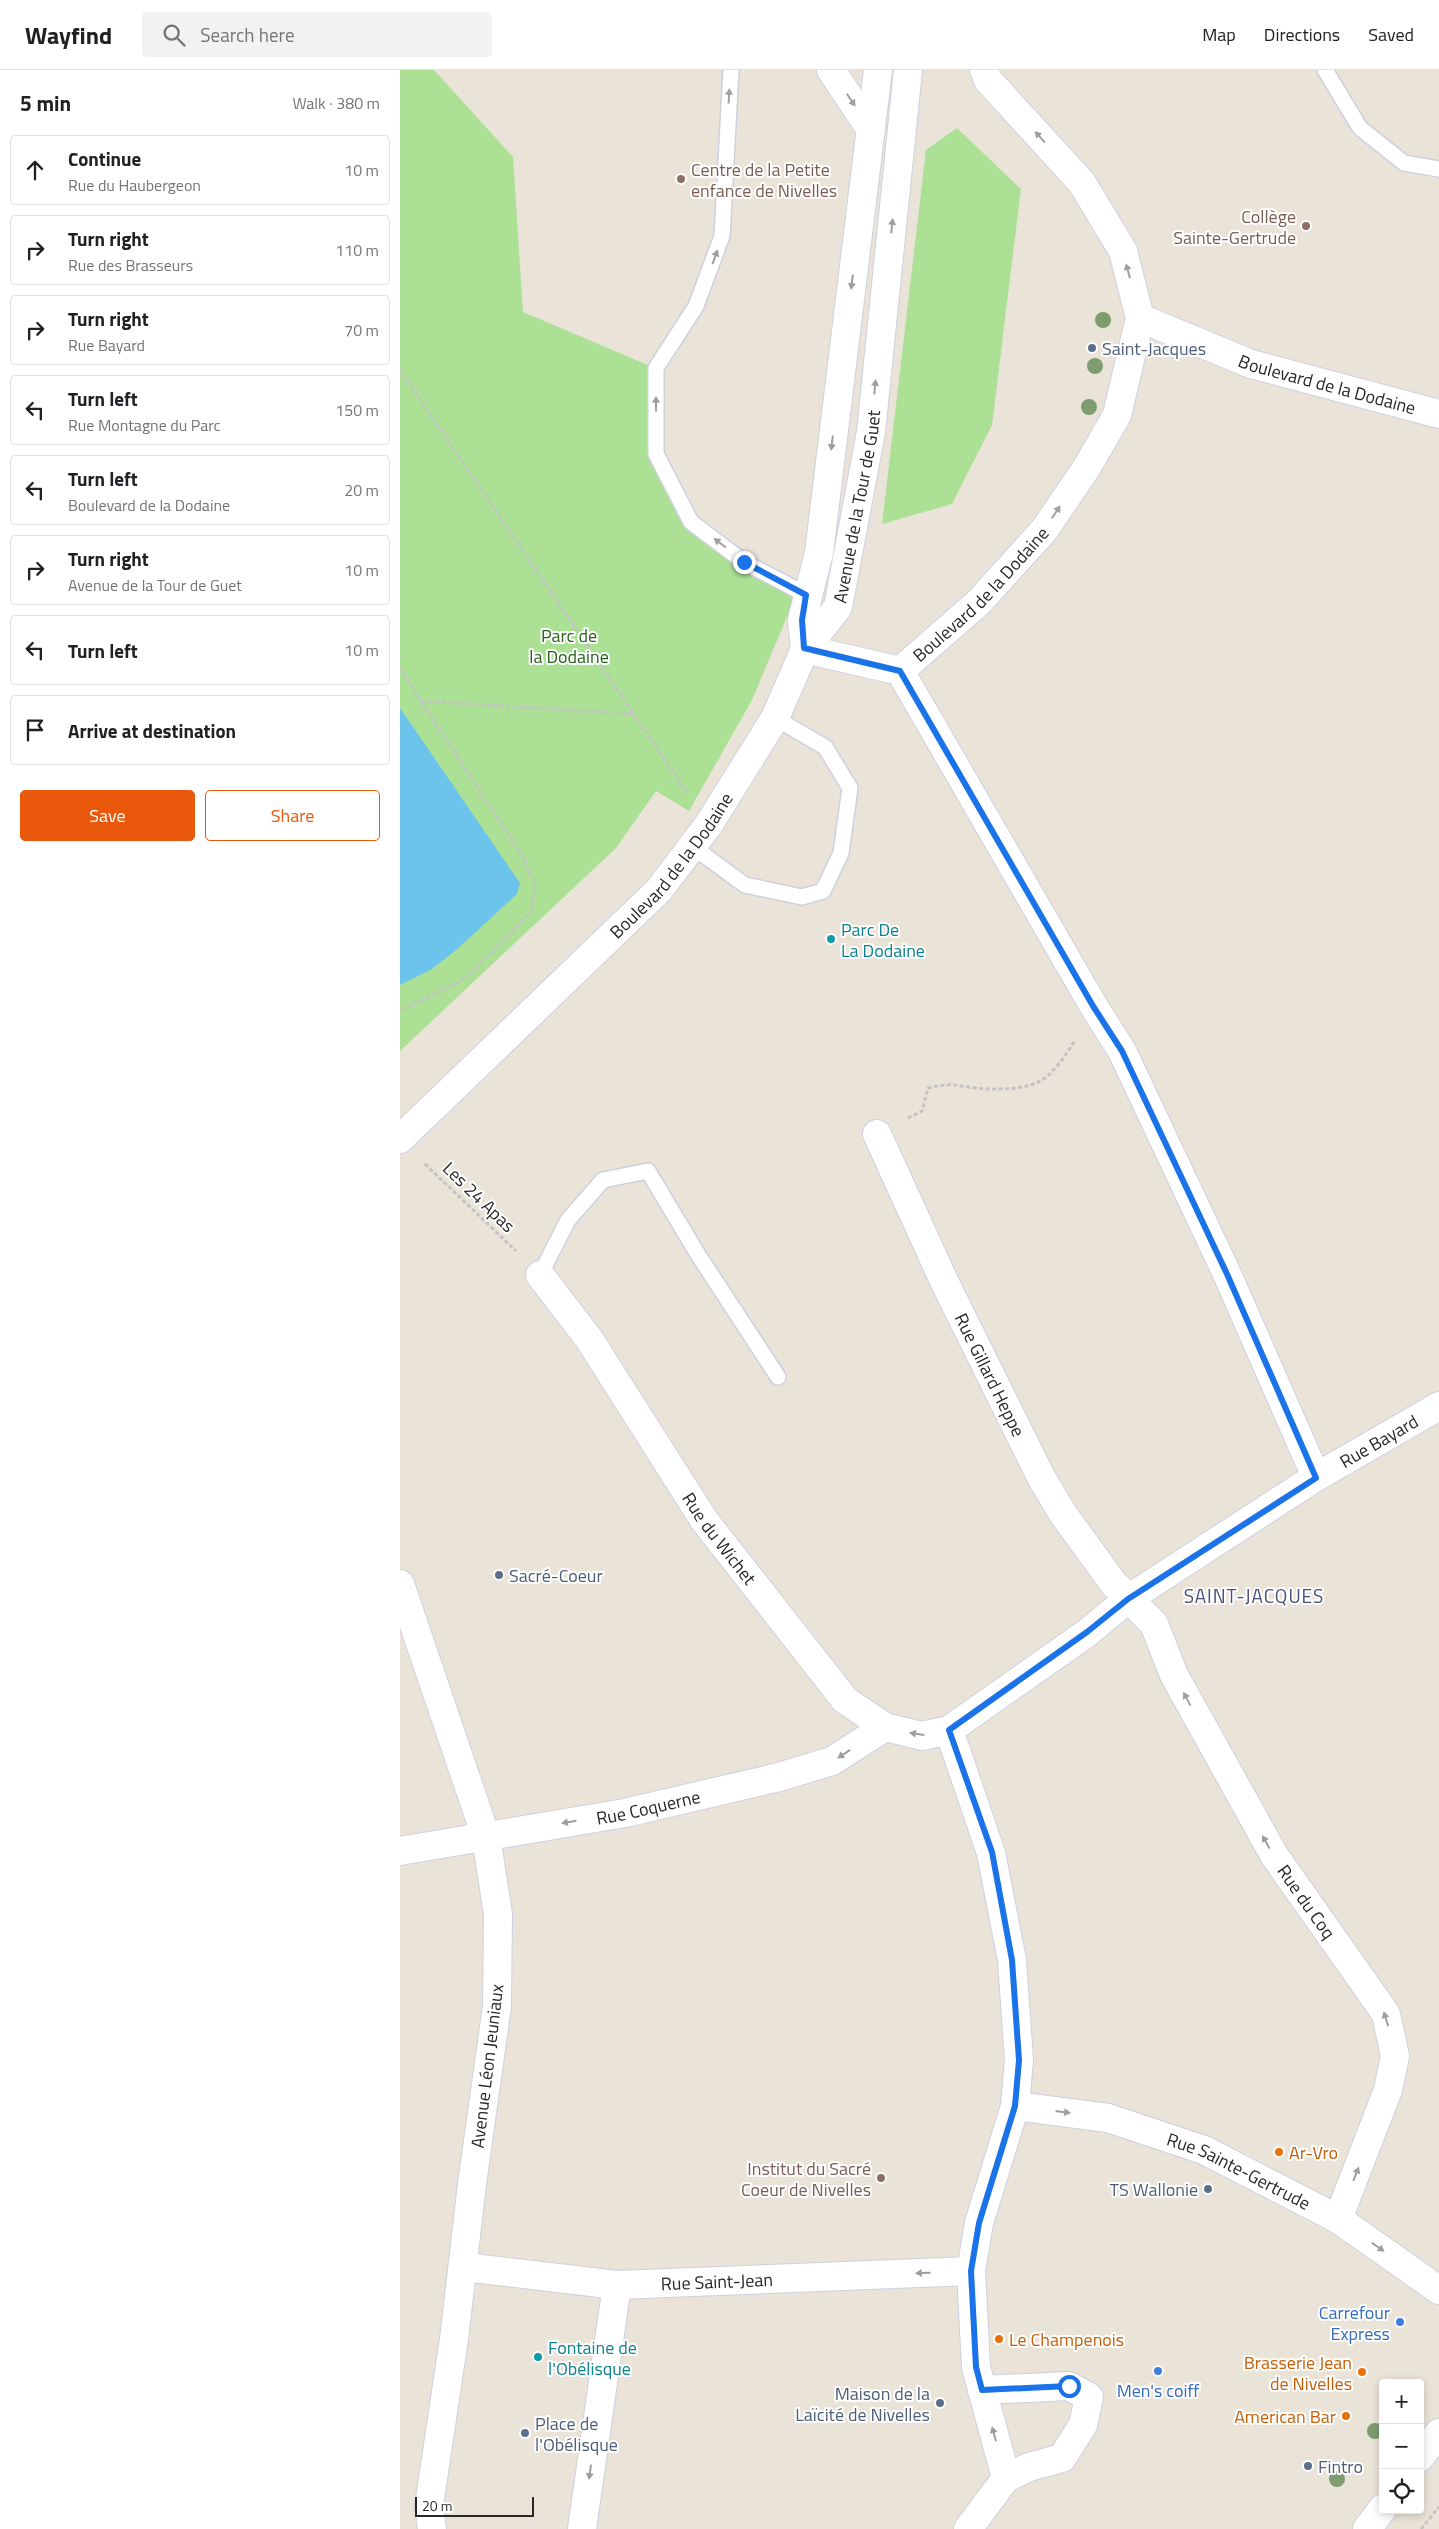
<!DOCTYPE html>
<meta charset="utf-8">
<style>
body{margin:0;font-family:"Titillium Web",sans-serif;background:#f2f2f2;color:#202124}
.controls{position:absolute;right:15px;bottom:15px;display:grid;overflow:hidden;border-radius:5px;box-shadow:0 2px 8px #0003}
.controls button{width:45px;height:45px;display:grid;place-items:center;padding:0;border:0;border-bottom:1px solid #e0e0e0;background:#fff;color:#202124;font:25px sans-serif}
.scale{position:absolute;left:15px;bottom:12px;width:119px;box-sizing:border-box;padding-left:5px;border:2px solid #272727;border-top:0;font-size:14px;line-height:18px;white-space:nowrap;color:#272727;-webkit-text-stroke:4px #fff;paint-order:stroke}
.stop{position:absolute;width:15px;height:15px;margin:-11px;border:4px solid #1a73e8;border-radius:50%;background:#fff}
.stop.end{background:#1a73e8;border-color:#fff;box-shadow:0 1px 5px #0008}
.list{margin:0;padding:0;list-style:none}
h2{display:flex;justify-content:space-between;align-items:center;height:65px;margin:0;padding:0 20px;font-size:21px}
h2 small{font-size:16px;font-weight:400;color:#757577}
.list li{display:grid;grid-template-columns:32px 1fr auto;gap:15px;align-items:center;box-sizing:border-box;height:70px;margin:0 10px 10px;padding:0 10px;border:1px solid #e0e0e0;border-radius:5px}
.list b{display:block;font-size:19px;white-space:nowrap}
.list p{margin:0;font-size:16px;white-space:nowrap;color:#757577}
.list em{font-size:16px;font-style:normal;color:#757577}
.actions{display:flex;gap:10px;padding:15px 20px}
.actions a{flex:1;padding:11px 0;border:1px solid #ea580c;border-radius:5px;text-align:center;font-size:18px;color:#ea580c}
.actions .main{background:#ea580c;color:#fff}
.icon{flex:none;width:28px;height:28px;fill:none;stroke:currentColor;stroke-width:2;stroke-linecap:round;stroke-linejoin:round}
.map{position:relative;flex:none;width:1039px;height:2459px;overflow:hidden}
header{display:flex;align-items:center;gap:30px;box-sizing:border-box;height:70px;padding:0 25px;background:#fff;border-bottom:1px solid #e0e0e0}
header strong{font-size:24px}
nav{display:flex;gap:28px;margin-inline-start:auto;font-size:18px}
.search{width:350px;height:45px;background:#f2f2f2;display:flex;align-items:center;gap:12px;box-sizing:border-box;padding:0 18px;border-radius:5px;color:#757577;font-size:19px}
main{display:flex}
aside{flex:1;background:#fff}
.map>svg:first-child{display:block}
.green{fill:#abe095}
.water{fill:#6cc3eb}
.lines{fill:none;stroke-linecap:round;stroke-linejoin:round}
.lane-casing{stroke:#ced0e0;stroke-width:18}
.street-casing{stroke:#ced0e0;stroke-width:30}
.secondary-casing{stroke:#ced0e0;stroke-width:30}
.path{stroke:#c3c3c3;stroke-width:3;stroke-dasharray:4 2.5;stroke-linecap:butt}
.lane{stroke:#fff;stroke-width:15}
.street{stroke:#fff;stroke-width:28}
.secondary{stroke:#fff;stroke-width:28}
.tree{fill:#7e9c70}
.oneway{fill:#9e9e9e}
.route{stroke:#1a73e8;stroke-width:6}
.education-dot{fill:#8d6e63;stroke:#fff;stroke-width:2}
.service-dot{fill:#5c6f8a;stroke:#fff;stroke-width:2}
.culture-dot{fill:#0f9aa8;stroke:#fff;stroke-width:2}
.food-dot{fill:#e8710a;stroke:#fff;stroke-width:2}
.shop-dot{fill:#3f7fe0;stroke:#fff;stroke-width:2}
.labels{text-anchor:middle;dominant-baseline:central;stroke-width:4;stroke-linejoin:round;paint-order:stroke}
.education-label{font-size:18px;fill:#785e54;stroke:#fff;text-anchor:end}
.service-label{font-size:18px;fill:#4e5e75;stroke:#fff;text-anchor:start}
.street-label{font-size:18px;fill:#272727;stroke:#fff}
.park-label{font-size:18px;fill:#26611a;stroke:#fff}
.culture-label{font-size:18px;fill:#0d838f;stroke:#fff;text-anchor:start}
.food-label{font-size:18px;fill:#c56008;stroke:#fff;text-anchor:start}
.shop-label{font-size:18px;fill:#366cbe;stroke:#fff;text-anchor:end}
.neighbourhood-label{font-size:19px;letter-spacing:1px;fill:#494f76;stroke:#fff}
</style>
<header>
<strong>Wayfind</strong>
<div class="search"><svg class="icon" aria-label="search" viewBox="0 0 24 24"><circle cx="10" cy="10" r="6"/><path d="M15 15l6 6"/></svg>Search here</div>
<nav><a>Map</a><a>Directions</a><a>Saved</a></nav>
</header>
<main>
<aside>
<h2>5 min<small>Walk · 380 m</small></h2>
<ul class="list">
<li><svg class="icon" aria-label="ahead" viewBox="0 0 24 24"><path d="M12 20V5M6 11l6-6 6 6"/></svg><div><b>Continue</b><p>Rue du Haubergeon</p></div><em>10 m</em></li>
<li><svg class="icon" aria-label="right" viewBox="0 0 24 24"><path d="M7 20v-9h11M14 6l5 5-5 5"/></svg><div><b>Turn right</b><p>Rue des Brasseurs</p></div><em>110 m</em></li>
<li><svg class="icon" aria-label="right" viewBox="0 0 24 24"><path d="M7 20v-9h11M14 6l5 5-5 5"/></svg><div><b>Turn right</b><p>Rue Bayard</p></div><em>70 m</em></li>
<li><svg class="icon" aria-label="left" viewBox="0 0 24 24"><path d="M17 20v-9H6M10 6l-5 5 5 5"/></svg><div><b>Turn left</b><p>Rue Montagne du Parc</p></div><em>150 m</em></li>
<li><svg class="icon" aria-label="left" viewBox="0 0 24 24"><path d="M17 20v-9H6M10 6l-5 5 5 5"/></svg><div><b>Turn left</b><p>Boulevard de la Dodaine</p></div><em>20 m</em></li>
<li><svg class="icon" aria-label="right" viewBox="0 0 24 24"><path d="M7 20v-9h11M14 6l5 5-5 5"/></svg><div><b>Turn right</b><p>Avenue de la Tour de Guet</p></div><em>10 m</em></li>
<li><svg class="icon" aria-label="left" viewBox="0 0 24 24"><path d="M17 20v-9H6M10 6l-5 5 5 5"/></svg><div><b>Turn left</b></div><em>10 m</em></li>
<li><svg class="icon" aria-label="arrive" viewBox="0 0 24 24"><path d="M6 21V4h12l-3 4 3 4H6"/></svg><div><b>Arrive at destination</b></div></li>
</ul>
<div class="actions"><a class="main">Save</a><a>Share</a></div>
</aside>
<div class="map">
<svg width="1039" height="2459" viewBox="0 0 1039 2459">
<rect width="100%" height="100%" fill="#eae3d8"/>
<path class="green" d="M0,0H34L113,87L123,242L250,296V384L286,454L397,523L352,630L289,741L256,721L216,778L0,981Z
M557,58L621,119L592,355L552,434L482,454L526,80Z"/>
<path class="water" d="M0,638L120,813L117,824L56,880L32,899L0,915Z"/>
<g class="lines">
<g class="lane-casing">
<path id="lane" d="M331,0L322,166L296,236L256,298V384L291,452L344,492L407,525
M925,0L960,58L1004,93L1039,99
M293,777L345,815L402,827L423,821L441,783L450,718L425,677L375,648
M140,1205L168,1150L203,1110L248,1101L297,1183L378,1307"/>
</g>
<g class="street-casing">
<g id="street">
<path d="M500,601L693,935L722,981L827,1204L916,1407"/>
<path id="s1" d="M477,1064L544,1211L641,1407L663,1444L714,1514L754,1554L774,1605L874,1785L986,1944L995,1986L988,2020L938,2149"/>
<path id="s2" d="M140,1205L189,1269L304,1450L445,1630L485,1657L522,1666L549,1660L687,1563L728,1529L916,1407L1039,1336"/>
<path d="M0,1514L86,1767L98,1844L97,1936L72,2114L54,2269L29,2435L32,2459"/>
<path d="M549,1660L591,1783L612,1890L619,1990L615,2036L579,2153L571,2201L576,2297L606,2408"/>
<path id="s3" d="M0,1781L225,1743L379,1707L432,1691L485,1657"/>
<path id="s4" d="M615,2036L708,2048L804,2080L938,2149L1039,2220"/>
<path id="s5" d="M64,2197L217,2215L571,2201"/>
<path d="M1020,2387L1039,2363"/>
<path d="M182,2459L217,2215"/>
<path d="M568,2459L606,2408L629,2397L662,2388L683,2355L689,2327L669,2316L582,2320"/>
<path d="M967,2459L983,2438"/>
</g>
</g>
<g class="secondary-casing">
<g id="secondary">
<path d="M431,0L471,60"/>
<path id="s6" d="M740,248L851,294L1039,344"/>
<path id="s7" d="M405,579L500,601L579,532L645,459L687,397L717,345L740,248L723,181L682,113L588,10L584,0"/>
<path d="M405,579L402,550L419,483L478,0"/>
<path id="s8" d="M0,1069L259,820L309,754L375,648L405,579L438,537L471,362L508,0"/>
</g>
</g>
<path class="path" d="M0,300L287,722
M0,599L123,787L135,816L131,842L66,908L0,941
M22,631L233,644
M508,1048L522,1041L528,1018C553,1012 553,1016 577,1018C596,1020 625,1020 642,1010C655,1002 666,984 675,971
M25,1094L116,1181
M1021,2459L1039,2437"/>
<use href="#lane" class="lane"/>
<use href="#street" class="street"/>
<use href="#secondary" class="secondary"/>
</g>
<g class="tree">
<circle cx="703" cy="250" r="8"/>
<circle cx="695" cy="296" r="8"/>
<circle cx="689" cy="337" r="8"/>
<circle cx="975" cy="2361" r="8"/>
<circle cx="937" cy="2409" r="8"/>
</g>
<defs><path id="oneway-solid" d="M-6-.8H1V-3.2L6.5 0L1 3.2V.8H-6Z" transform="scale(1.25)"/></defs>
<g class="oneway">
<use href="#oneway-solid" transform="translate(329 26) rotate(-87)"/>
<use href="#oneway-solid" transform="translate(451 30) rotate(56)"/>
<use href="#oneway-solid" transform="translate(640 67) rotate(-132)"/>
<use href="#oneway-solid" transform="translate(492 156) rotate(-84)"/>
<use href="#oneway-solid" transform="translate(315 187) rotate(-70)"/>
<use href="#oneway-solid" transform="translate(728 201) rotate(-105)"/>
<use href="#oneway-solid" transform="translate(452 212) rotate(97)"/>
<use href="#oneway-solid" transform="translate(475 317) rotate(-84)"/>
<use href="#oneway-solid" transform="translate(256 334) rotate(-90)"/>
<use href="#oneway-solid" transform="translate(432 373) rotate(97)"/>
<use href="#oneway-solid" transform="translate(656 442) rotate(-56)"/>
<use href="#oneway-solid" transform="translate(320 473) rotate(-143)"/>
<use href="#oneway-solid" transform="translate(787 1629) rotate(-118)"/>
<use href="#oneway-solid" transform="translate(517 1664) rotate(-172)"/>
<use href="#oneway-solid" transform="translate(444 1684) rotate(147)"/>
<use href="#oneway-solid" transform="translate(169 1752) rotate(171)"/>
<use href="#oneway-solid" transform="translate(866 1772) rotate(-119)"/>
<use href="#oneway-solid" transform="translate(986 1949) rotate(-107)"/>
<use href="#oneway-solid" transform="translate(663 2042) rotate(7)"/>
<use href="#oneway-solid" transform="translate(956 2104) rotate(-69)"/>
<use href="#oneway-solid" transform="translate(978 2177) rotate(35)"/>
<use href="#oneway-solid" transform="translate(523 2203) rotate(178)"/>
<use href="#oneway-solid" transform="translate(594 2364) rotate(-105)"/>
<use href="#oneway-solid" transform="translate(190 2402) rotate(98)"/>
</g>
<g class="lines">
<path class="route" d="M344,492L406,525L402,550L404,578L500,601L693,936L722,981L827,1204L916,1408L728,1529L687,1562L549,1660L592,1782L612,1890L619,1990L615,2036L579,2153L571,2201L576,2297L582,2320L669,2316"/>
</g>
<g class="education-dot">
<circle cx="281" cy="109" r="5"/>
<circle cx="906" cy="156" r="5"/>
<circle cx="481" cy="2108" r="5"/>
</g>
<g class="service-dot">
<circle cx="692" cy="278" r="5"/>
<circle cx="99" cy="1505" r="5"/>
<circle cx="808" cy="2119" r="5"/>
<circle cx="540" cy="2333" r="5"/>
<circle cx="125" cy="2363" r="5"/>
<circle cx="908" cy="2396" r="5"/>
</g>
<g class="culture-dot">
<circle cx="431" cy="869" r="5"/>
<circle cx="138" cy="2287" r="5"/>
</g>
<g class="food-dot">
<circle cx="879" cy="2082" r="5"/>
<circle cx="599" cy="2269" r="5"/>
<circle cx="962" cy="2302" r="5"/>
<circle cx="946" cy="2346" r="5"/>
</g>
<g class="shop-dot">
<circle cx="1000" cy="2252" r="5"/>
<circle cx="758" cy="2301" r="5"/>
</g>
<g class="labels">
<g class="education-label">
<text x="291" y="99" text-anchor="start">Centre de la Petite<tspan x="291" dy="21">enfance de Nivelles</tspan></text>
<text x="896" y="146">Collège<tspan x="896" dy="21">Sainte-Gertrude</tspan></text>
<text x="471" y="2098">Institut du Sacré<tspan x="471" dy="21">Coeur de Nivelles</tspan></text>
</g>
<g class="service-label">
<text x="702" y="278">Saint-Jacques</text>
<text x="109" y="1505">Sacré-Coeur</text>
<text x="798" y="2119" text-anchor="end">TS Wallonie</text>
<text x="530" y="2323" text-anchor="end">Maison de la<tspan x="530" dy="21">Laïcité de Nivelles</tspan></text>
<text x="135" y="2353">Place de<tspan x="135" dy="21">l'Obélisque</tspan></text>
<text x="918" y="2396">Fintro</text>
</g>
<g class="street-label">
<text stroke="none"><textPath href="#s6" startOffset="199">Boulevard de la Dodaine</textPath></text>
<text stroke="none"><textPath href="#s8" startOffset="798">Avenue de la Tour de Guet</textPath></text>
<text stroke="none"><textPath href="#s7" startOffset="209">Boulevard de la Dodaine</textPath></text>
<text stroke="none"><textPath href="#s8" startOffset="386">Boulevard de la Dodaine</textPath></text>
<text transform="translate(79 1127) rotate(44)">Les 24 Apas</text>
<text stroke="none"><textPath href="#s1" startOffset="266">Rue Gillard Heppe</textPath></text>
<text stroke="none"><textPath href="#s2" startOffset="1156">Rue Bayard</textPath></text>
<text stroke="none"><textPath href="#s2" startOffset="319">Rue du Wichet</textPath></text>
<text stroke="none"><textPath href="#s3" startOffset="252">Rue Coquerne</textPath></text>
<text stroke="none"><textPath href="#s1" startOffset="884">Rue du Coq</textPath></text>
<text transform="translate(87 1996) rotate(-83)">Avenue Léon Jeuniaux</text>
<text stroke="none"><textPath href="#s4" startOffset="235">Rue Sainte-Gertrude</textPath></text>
<text stroke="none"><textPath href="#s5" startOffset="254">Rue Saint-Jean</textPath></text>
</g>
<g class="park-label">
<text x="169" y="565">Parc de<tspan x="169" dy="21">la Dodaine</tspan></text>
</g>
<g class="culture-label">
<text x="441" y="859">Parc De<tspan x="441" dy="21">La Dodaine</tspan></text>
<text x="148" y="2277">Fontaine de<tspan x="148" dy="21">l'Obélisque</tspan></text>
</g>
<g class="food-label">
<text x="889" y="2082">Ar-Vro</text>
<text x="609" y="2269">Le Champenois</text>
<text x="952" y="2292" text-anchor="end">Brasserie Jean<tspan x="952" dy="21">de Nivelles</tspan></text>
<text x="936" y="2346" text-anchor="end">American Bar</text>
</g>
<g class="shop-label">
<text x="990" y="2242">Carrefour<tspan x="990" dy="21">Express</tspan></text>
<text x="758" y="2320" text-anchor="middle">Men's coiff</text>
</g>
<g class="neighbourhood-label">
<text x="854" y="1525">SAINT-JACQUES</text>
</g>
</g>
</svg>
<div class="controls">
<button>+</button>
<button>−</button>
<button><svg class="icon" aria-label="locate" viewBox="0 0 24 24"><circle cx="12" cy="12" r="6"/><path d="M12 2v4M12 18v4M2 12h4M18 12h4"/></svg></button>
</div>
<div class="scale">20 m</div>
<div class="stop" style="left:669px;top:2316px"></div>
<div class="stop end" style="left:344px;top:492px"></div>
</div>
</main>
